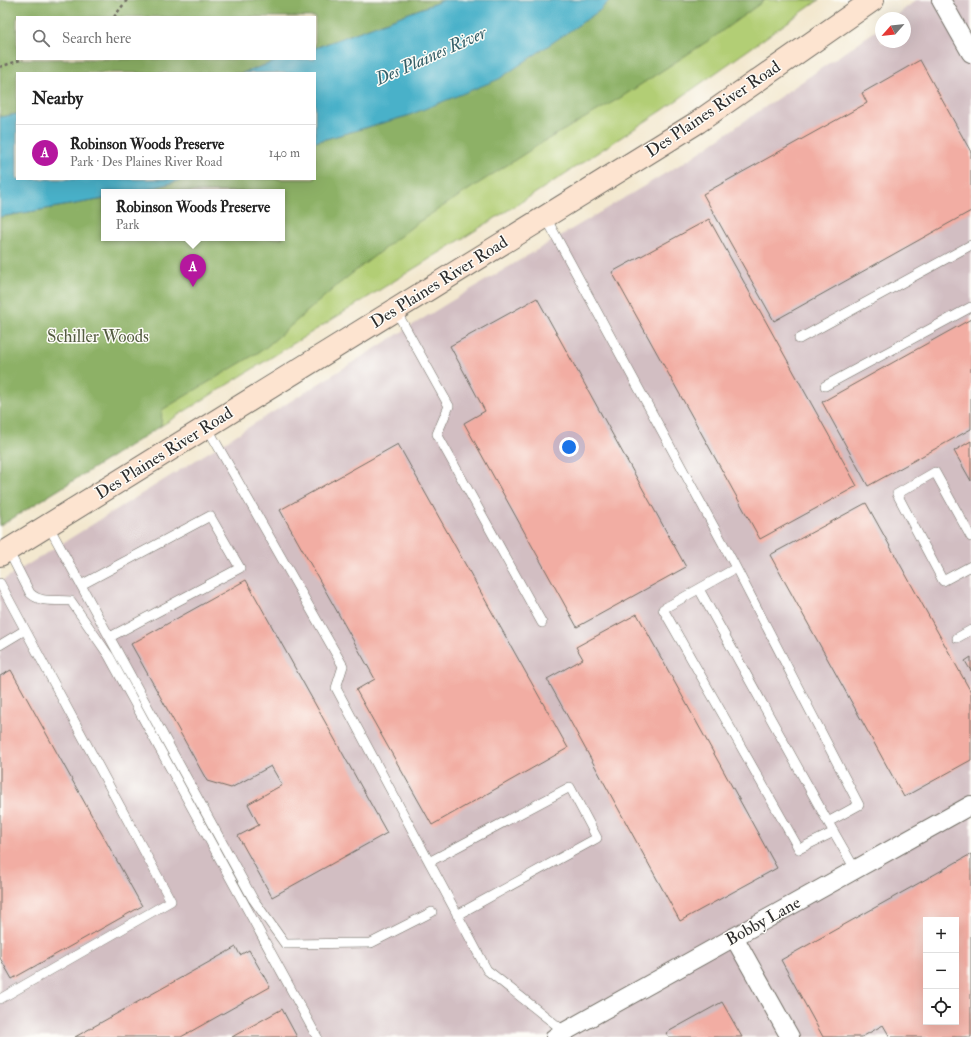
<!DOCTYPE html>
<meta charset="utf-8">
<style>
body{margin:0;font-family:"IM FELL Double Pica",serif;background:#f2f2f2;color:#222}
.controls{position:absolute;right:12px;bottom:12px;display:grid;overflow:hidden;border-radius:0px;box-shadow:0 4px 16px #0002}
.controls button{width:36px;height:36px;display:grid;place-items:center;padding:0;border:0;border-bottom:1px solid #e0e0e0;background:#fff;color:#222;font:20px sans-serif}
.compass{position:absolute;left:875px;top:12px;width:36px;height:36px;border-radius:50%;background:#fff;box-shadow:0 4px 16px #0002;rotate:243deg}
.you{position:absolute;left:569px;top:447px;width:14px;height:14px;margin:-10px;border:3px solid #fff;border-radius:50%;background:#1a73e8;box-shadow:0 0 0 6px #1a73e833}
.badge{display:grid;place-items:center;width:26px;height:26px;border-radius:50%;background:#b5179e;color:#fff;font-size:13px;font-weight:700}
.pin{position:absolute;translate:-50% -33px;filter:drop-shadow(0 1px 2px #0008)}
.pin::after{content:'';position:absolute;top:21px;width:14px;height:12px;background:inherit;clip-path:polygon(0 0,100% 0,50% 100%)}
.popup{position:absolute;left:101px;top:189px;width:184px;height:52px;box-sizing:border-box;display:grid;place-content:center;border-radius:0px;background:#fff;filter:drop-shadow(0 1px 3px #0005);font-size:13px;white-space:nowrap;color:#767676}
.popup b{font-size:15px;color:#222}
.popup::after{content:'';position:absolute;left:50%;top:100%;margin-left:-8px;border:8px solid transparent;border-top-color:#fff}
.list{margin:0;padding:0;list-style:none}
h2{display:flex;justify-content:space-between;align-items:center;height:52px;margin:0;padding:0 16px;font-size:17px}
h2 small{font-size:13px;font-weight:400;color:#767676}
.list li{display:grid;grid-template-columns:26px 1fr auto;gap:12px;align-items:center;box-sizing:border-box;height:56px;padding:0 16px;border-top:1px solid #e0e0e0}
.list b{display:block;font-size:15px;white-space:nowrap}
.list p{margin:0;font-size:13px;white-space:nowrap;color:#767676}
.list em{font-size:13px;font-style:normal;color:#767676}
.icon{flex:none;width:22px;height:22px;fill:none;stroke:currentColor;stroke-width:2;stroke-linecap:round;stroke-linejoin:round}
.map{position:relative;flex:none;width:971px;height:1037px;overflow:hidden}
.search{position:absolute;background:#fff;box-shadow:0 4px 16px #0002;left:16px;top:16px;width:300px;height:44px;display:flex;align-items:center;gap:10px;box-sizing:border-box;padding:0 14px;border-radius:0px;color:#767676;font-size:15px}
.panel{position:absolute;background:#fff;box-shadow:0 4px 16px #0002;left:16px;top:72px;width:300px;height:108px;border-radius:0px}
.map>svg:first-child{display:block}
.industrial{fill:#d2bec2;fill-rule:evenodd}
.green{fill:#b2ce74;stroke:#6e7c50}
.forest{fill:#8db166;stroke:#5c6e48}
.water{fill:#4ab1c9;stroke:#3a6e7a}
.building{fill:#f2ada3;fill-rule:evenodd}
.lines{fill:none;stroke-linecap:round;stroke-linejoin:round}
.service-casing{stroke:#716d64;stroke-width:10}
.minor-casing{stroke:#716d64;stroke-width:20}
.secondary-casing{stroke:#716d64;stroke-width:24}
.path{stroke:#716d64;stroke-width:2.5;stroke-dasharray:3 3;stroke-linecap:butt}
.service{stroke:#fff;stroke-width:9}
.minor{stroke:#fff;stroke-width:18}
.secondary{stroke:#fde4d0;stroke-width:22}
.labels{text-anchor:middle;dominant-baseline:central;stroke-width:3;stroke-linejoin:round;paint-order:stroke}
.street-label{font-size:17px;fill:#2b2b2b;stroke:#fdfcf7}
.park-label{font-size:17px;fill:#545c41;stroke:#fdfcf7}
.water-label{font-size:18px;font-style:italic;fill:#37616a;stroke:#fdfcf7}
</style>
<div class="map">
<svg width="971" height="1037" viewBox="0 0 971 1037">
<rect width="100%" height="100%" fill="#fdfcf7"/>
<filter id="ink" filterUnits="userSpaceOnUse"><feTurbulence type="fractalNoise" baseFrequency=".025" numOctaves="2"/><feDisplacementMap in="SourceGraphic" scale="8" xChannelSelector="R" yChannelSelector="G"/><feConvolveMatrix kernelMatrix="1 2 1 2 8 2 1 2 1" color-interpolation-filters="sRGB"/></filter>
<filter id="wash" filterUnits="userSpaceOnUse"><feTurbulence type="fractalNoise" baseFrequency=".012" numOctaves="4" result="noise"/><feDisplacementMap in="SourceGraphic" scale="16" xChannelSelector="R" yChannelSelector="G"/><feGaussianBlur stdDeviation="0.9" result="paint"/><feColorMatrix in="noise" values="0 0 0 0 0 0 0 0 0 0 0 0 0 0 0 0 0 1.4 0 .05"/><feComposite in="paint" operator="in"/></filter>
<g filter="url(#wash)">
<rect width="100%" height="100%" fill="#f3e8cf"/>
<path class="industrial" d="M916,0H971V1037H0V582L448,303L691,158L881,27V42H905V18H893ZM926,920H956V1022H926Z"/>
<path class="green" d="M610,0H819L663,110L534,194L0,526V217L104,199V238H282V192H140L185,179H315V142L407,116L599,11Z"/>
<path class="forest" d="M0,0H444L315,48V17H17V59H283L242,73H17V114L0,117Z
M610,0H765L711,39L620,98L543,142L417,223L340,283L264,349L162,410L161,426L0,526V217L104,199V238H282V192H140L185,179H315V142L407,116L599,11Z"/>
<path class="water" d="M444,0H610L599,11L499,79L407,116L315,142V73H242L283,59H315V48Z
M17,114V179H185L140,192H104V199L0,217V117Z"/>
<g id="blocks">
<path class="building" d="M920,60L971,152V211L774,321L703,194L867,103L862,93Z
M709,219L857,486L760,539L612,272Z
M537,298L686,567L577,627L464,423L485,411L450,346Z
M971,319V429L868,486L822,402Z
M971,441V481L954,451Z
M398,444L568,748L432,825L356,690L375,679L280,510Z
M866,503L971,692V760L904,797L770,555Z
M246,580L387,833L272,897L238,836L259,825L248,804L282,785L271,766L231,788L207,781L131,644Z
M637,614L777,868L680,921L547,679L583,659L576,647Z
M971,657V671L965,661Z
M11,670L142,906L12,979L0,958V676Z
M971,854V1037H890L883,1025L862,1037H823L781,960ZM926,920H956V1022H926Z
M236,947L240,955L249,950L270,987L181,1037H75Z
M722,1002L742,1037H669L666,1033Z
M282,1009L297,1037H232Z"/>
</g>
</g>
<g filter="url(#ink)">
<use href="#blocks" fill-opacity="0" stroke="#716d64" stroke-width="1"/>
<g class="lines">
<g class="service-casing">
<path id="service" d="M545,216L733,562L859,805L828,822L855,869
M395,309L449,406L437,434L542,623
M799,339L971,245
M825,386L971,307
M207,427L343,666L336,688L487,970L565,1032
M48,525L253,899L285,944L371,943L432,912
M971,537L935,472L897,494L943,581L971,566
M8,550L30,593C41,604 57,599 71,601L109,656L317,1037
M736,568L663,609L799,849L834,832
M0,583L171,901L0,999
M81,585L210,516L240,568L110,637
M699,589L828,822
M957,638L971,630
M0,645L25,630
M429,862L570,787L597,838L457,915"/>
</g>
<g class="minor-casing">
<path id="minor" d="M941,0L971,53
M734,937L790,1037
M555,1037L971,805"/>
</g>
<g class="secondary-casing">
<path id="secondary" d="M0,555L698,122L873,0"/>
</g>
<path class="path" d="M114,17L127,0
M0,67L23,59"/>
<use href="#service" class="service"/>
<use href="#minor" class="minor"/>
<use href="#secondary" class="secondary"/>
</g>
</g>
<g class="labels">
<g class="street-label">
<text transform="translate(713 109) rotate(-34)">Des Plaines River Road</text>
<text transform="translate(439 282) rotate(-32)">Des Plaines River Road</text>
<text transform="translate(164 453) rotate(-32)">Des Plaines River Road</text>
<text transform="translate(763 921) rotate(-29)">Bobby Lane</text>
</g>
<g class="park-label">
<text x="98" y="336">Schiller Woods</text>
</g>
<g class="water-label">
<text transform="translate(431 56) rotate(-24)">Des Plaines River</text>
</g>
</g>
</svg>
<div class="controls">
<button>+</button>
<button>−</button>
<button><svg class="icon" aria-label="locate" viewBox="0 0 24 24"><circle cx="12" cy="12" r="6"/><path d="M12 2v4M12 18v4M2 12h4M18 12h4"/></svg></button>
</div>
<svg class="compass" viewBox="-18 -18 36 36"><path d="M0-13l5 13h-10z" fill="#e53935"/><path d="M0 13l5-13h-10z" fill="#767676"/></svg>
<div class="you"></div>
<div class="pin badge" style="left:193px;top:287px">A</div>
<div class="popup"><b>Robinson Woods Preserve</b>Park</div>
<div class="search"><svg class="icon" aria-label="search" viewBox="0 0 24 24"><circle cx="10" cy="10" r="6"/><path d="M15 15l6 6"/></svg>Search here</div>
<section class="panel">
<h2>Nearby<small></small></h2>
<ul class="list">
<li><span class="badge">A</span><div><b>Robinson Woods Preserve</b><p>Park · Des Plaines River Road</p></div><em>140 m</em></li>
</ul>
</section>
</div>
